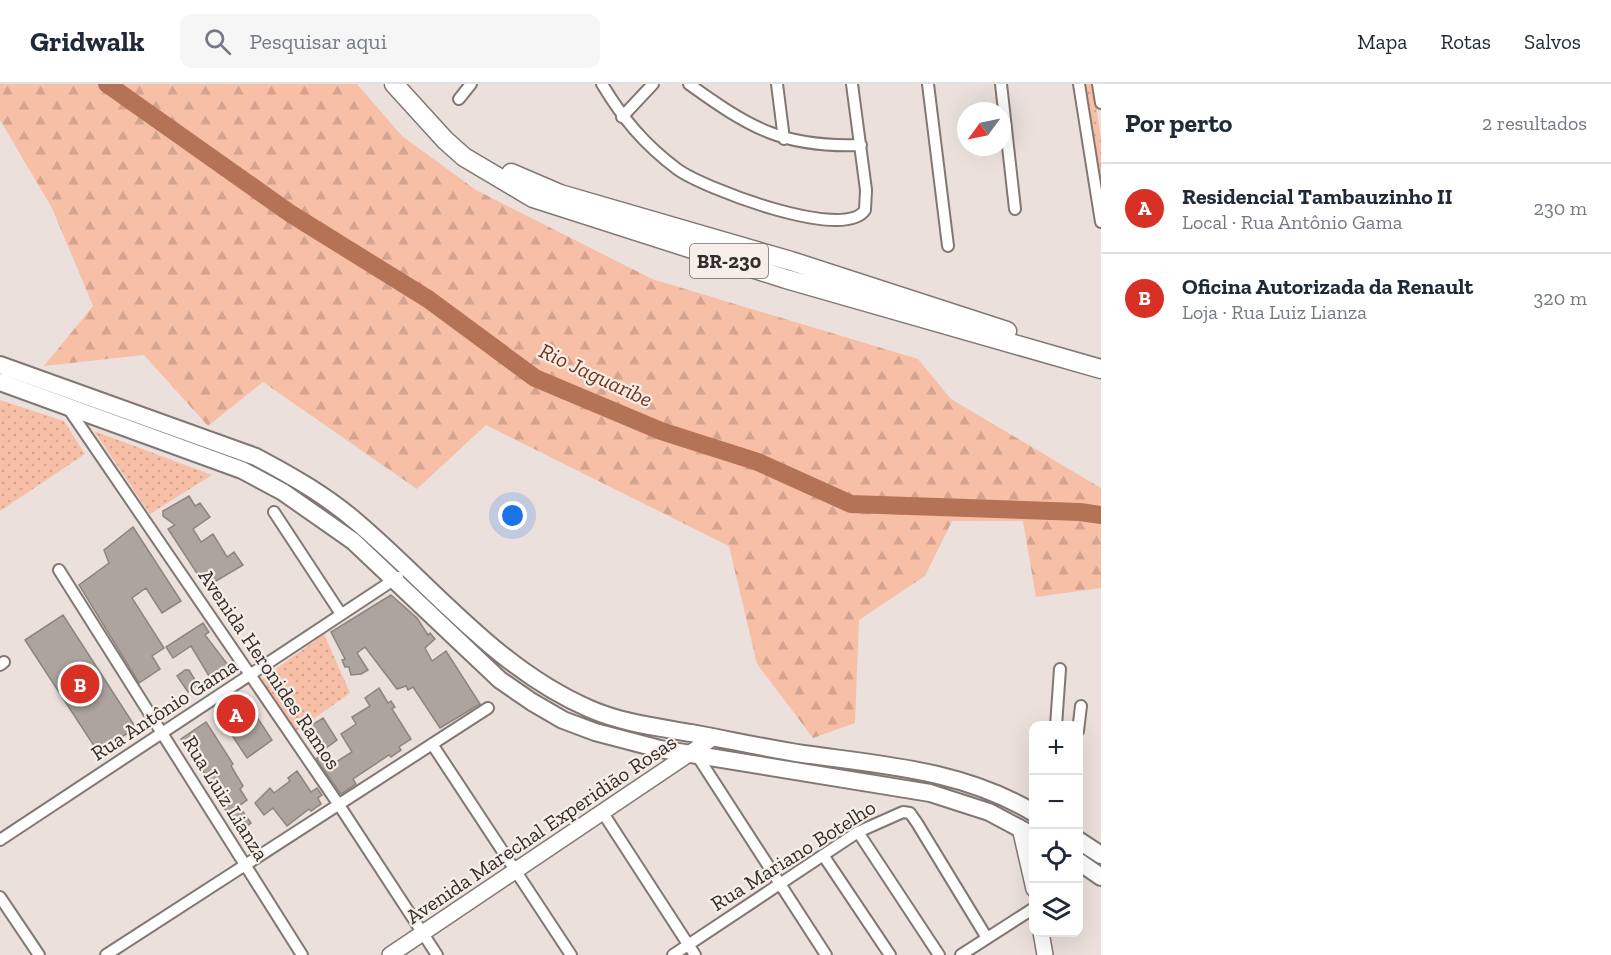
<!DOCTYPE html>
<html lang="pt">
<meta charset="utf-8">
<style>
body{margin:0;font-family:"Zilla Slab",serif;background:#f6f6f7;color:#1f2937}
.controls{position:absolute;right:18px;bottom:18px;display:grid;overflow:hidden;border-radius:12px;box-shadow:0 6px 24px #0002}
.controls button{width:54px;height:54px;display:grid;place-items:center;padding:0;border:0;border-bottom:2px solid #e0e1e3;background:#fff;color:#1f2937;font:30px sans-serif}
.compass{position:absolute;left:957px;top:18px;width:54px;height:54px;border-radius:50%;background:#fff;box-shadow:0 6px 24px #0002;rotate:237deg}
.you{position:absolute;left:513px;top:432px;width:21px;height:21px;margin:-15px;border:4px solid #fff;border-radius:50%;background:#1a73e8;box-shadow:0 0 0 9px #1a73e833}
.badge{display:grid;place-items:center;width:39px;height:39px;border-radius:50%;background:#d93025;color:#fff;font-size:20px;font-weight:700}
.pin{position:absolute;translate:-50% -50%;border:3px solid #fff;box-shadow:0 2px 6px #0006}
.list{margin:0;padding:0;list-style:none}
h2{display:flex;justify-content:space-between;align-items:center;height:78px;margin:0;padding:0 24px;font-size:26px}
h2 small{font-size:20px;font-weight:400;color:#747a83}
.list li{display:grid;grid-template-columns:39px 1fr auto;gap:18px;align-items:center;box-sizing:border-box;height:90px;padding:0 24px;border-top:2px solid #e0e1e3}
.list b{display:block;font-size:22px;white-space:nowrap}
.list p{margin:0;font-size:20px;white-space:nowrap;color:#747a83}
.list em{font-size:20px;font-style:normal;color:#747a83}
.icon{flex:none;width:33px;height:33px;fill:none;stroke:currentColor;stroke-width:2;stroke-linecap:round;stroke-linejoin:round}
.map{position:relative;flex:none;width:1101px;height:871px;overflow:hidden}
header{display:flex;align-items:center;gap:36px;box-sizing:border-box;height:84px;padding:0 30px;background:#fff;border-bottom:2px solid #e0e1e3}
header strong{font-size:28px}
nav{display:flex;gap:33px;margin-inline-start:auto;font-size:21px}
.search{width:420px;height:54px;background:#f6f6f7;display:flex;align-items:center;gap:15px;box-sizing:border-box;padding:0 21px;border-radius:12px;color:#747a83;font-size:22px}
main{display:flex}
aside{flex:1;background:#fff}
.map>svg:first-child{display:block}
.grass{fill:url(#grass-dots)}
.forest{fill:url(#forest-firs)}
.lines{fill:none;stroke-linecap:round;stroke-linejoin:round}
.river{stroke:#b47356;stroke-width:18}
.building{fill:#ada39f;stroke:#8d8480;stroke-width:1.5}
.street-casing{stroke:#817773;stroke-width:14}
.secondary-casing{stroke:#817773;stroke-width:18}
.primary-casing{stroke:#817773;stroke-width:20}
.highway-casing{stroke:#817773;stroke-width:21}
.street{stroke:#fff;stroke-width:10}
.secondary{stroke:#fff;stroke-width:15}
.primary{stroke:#fff;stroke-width:16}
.highway{stroke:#fff;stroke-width:18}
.labels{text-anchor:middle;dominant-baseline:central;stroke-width:4.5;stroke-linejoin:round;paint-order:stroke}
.shield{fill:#f8eee9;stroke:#6d6865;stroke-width:1.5}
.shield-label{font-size:20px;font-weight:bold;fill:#322e2c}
.street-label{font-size:21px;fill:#322e2c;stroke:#f8eee9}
.water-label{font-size:22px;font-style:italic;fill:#743517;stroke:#f8eee9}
</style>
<header>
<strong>Gridwalk</strong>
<div class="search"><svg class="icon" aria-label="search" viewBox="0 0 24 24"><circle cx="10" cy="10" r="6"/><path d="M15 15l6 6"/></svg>Pesquisar aqui</div>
<nav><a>Mapa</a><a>Rotas</a><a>Salvos</a></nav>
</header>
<main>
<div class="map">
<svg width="1101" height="871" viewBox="0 0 1101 871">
<defs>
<pattern id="grass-dots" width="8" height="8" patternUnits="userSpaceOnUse" patternTransform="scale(1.5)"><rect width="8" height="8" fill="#f8bfa7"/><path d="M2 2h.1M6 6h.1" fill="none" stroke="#d5a490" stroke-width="1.8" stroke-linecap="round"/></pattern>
<pattern id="forest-firs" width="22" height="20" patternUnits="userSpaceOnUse" patternTransform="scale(1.5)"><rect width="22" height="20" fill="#f8bfa7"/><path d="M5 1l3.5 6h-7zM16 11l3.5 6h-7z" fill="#d5a490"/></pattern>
</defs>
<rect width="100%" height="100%" fill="#ebe0dc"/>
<path class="grass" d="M1085,0H1093L1101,55V110Z
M0,316L64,337L85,370L0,427Z
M94,347L212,391L150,430Z
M324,550L350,609L295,648L261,596Z"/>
<path class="forest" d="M0,0H357L402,52L476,106L652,195L918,275L951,315L1101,404V504L1036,513L1023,437H952L925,492L859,536L855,639L813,654L757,580L729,462L486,341L417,405L263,298L208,342L144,271L44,282L93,222L52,124L0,36Z"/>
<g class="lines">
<path class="river" d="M107,0L291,130L428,215L535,294L661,347L758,378L851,420L1080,428L1101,431"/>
</g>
<path class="building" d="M189,412L195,422L200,419L210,433L193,445L201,458L213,450L227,473L234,468L243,481L206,503L168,445L175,441L163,432V427Z
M133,443L181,517L162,529L146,504L132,514L164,564L152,572L160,585L139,599L79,501L109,479L104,466Z
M391,511L417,534L428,551L430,549L435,555L425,564L432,577L446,567L480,620L440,644L413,603L408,606L406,602L397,605L365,563L357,569L368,586L361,590L351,591L349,583H345L342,576L345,575L331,548Z
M63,531L136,644L98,668L25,556Z
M203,539L209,548L205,551L231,585L212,597L191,562L173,574L166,563Z
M185,586H189L198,601L188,608L177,592Z
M379,604L388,619L391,617L395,623L392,625L411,655L399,663L401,666L391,673L389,671L353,695L356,700L341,710L316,675L326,668L333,680L352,668L341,650L356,640L352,633L370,622L365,614Z
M243,612L272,656L247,674L218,630Z
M323,634L337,656L319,669L304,646Z
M206,638L233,680L231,682L243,702L240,705L247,716L239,722L251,739L239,747L221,719L224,717L181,655Z
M297,687L311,708L317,704L322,711L318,714L321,720L311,727L309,725L287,742L273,724L264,731L255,719L270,704L274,709L290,697L288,694Z"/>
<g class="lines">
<g class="street-casing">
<path id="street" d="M602,0C623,35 644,60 677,85C703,104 844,158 865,126L866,106L852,0
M689,0C750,44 783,64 861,61
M777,0L784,55
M928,0L948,162
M1001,0L1015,125
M1079,0L1101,138
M1098,0L1101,19
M459,15L471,0
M622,33L653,0
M68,324L339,721L437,871
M274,428L341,530
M59,486L302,871
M0,581L4,578
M1056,642L1060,585
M1078,647L1081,622
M432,660L571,871
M698,673L826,871
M603,729L695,871
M858,748L939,871
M0,756L398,493
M823,771L890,871
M0,813L39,871
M106,871L488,624
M673,871L858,748L903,728L910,729L917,739L987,854
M961,871L1034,824"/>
</g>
<g class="secondary-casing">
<path id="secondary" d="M1020,744L1034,805
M1041,848L1045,871
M390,871L714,653"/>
</g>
<g class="primary-casing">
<path id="primary" d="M0,281L256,373C292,392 327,412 358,439C434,504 497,585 590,625C622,639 657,643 691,649C729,656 765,664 803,670C882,681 963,686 1034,729
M0,298L242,386L283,408L353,457L500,596L532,618L563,636L595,648L660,665L930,709L989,728L1034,752
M1078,756L1101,771
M1078,777L1101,793"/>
</g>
<g class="highway-casing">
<path id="highway" d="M394,0L445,56L464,73L533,114L786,195L1101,285
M511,89L560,110L791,177L1007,247"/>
</g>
<use href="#street" class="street"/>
<use href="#secondary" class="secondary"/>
<use href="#primary" class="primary"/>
<use href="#highway" class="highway"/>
</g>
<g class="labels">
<rect class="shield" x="690" y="160" width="78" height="34" rx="4.5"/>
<g class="shield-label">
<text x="729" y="177">BR-230</text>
</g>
<g class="street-label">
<text transform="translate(270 585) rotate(56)">Avenida Heronides Ramos</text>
<text transform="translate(164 625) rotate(-33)">Rua Antônio Gama</text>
<text transform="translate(226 714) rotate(58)">Rua Luiz Lianza</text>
<text transform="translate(541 745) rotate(-34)">Avenida Marechal Experidião Rosas</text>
<text transform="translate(793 771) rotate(-32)">Rua Mariano Botelho</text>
</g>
<g class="water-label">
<text transform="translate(596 291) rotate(25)">Rio Jaguaribe</text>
</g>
</g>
</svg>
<div class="controls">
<button>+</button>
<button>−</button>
<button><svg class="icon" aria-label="locate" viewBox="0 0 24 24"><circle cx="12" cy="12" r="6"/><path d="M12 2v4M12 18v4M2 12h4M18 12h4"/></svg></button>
<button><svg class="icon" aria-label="layers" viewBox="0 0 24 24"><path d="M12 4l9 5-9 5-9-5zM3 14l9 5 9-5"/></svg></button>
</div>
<svg class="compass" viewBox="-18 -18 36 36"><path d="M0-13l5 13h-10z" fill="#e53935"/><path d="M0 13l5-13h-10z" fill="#747a83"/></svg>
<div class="you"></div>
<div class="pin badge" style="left:236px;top:630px">A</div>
<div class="pin badge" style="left:80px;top:600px">B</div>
</div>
<aside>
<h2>Por perto<small>2 resultados</small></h2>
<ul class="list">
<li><span class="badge">A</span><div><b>Residencial Tambauzinho II</b><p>Local · Rua Antônio Gama</p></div><em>230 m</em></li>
<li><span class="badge">B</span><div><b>Oficina Autorizada da Renault</b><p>Loja · Rua Luiz Lianza</p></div><em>320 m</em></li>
</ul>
</aside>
</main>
